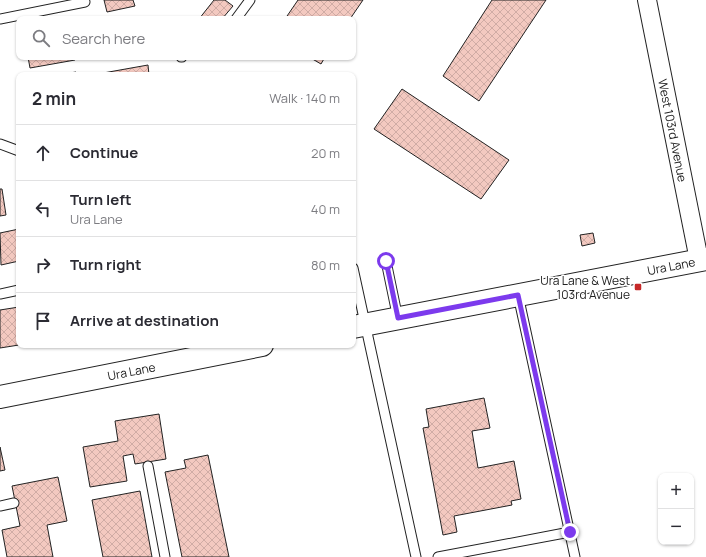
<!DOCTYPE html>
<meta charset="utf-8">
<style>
body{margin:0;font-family:Manrope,sans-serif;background:#f2f2f3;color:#2b2b33}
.controls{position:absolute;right:12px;bottom:12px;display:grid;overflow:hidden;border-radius:8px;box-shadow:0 1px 3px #0004}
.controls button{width:36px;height:36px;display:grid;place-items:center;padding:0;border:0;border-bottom:1px solid #e1e1e2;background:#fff;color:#2b2b33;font:20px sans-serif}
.stop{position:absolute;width:12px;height:12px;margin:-9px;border:3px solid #7c3aed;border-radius:50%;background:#fff}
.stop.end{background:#7c3aed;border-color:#fff;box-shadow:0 1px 4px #0008}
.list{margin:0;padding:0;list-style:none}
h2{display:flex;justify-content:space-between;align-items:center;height:52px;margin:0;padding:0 16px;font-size:17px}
h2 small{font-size:13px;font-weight:400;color:#7c7c81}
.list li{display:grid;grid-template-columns:26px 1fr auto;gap:12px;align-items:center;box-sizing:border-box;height:56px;padding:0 16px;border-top:1px solid #e1e1e2}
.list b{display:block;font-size:15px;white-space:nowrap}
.list p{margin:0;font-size:13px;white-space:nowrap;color:#7c7c81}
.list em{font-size:13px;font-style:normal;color:#7c7c81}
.icon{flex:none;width:22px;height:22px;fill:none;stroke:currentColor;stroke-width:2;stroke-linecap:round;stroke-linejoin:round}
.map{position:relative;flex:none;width:706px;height:557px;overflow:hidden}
.search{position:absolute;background:#fff;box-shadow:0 1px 3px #0004;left:16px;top:16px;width:340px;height:44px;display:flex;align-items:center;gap:10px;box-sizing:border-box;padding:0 14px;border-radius:8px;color:#7c7c81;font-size:15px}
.panel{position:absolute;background:#fff;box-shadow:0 1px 3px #0004;left:16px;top:72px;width:340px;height:276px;border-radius:8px}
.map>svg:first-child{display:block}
.building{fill:url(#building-cross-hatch);stroke:#222}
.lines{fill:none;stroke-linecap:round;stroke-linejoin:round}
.service-casing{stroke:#222;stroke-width:11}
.minor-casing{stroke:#222;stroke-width:20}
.tertiary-casing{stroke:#222;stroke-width:24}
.service{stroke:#fff;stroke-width:9}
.minor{stroke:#fff;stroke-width:18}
.tertiary{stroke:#fff;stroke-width:22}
.route{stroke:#7c3aed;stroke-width:5}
.poi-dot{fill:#c62828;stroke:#fff;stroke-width:1.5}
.labels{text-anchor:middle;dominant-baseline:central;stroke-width:3;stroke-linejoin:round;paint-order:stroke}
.street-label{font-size:12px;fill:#222;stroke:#fff}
.poi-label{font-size:12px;fill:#222;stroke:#fff;text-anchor:end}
</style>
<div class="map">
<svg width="706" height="557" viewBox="0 0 706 557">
<defs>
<pattern id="building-cross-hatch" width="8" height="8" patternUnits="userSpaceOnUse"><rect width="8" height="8" fill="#f3c9c0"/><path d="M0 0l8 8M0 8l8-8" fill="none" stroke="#d0aca5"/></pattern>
</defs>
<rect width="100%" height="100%" fill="#fff"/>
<path class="building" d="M104,0H133L135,6L107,12Z
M214,0H225L233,6L222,19H199Z
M298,0H363L350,19H285Z
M492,0H546L479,101L443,76Z
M28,57H74L75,60L30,68Z
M309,57H325L321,64Z
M148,65L149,75H92Z
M76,72L77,75H57Z
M402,89L509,160L481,199L374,129Z
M0,189H2L6,215L0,216Z
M19,229V261L1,265L0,233Z
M593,233L595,243L582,246L580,235Z
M19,307V345L0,348V310Z
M484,398L490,428L472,431L478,468L514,461L521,499L511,501L512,505L454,516L457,532L443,535L423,428L429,427L426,409Z
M159,414L166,459L135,464L133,454L123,456L127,481L90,487L83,447L118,441L115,421Z
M0,447L5,470L0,471Z
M208,455L229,557H182L165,472L186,468L184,460Z
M58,477L67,521L47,525L53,557H7L2,530L20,526L12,486Z
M140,491L152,557H103L92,500Z"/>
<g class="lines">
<g class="service-casing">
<path id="service" d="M0,19L85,2
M236,19L250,0
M181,57H182
M0,144L19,151
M386,261L398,319
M353,268L416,557
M0,294L19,290
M518,295L575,557
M148,466L165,557
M0,506L14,503
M438,557L570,532"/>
</g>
<g class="minor-casing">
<g id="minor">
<path id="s1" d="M647,0L699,260"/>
</g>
</g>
<g class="tertiary-casing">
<g id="tertiary">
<path id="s2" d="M353,327L706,259"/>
<path id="s3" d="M0,397L262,345"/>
</g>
</g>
<use href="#service" class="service"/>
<use href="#minor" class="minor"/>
<use href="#tertiary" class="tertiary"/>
</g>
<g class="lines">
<path class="route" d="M386,261L398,318L518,295L570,532"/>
</g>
<rect class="poi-dot" x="634" y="283" width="8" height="8" rx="2"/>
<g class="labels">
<g class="street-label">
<text stroke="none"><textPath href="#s1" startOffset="133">West 103rd Avenue</textPath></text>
<text stroke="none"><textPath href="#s2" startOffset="324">Ura Lane</textPath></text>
<text stroke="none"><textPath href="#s3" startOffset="134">Ura Lane</textPath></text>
</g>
<g class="poi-label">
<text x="630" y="280">Ura Lane &amp; West<tspan x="630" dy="14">103rd Avenue</tspan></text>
</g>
</g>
</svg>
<div class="controls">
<button>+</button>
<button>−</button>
</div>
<div class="stop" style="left:386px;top:261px"></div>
<div class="stop end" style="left:570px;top:532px"></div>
<div class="search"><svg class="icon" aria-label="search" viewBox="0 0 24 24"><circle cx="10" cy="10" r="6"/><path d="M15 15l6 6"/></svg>Search here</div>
<section class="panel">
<h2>2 min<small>Walk · 140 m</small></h2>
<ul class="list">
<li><svg class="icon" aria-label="ahead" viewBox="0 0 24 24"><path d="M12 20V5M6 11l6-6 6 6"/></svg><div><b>Continue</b></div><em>20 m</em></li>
<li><svg class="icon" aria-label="left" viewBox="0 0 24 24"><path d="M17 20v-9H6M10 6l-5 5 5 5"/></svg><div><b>Turn left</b><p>Ura Lane</p></div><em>40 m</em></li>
<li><svg class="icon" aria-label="right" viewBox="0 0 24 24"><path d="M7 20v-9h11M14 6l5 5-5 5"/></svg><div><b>Turn right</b></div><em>80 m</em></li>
<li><svg class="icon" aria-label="arrive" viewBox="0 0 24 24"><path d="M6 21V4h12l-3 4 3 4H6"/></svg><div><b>Arrive at destination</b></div></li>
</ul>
</section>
</div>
